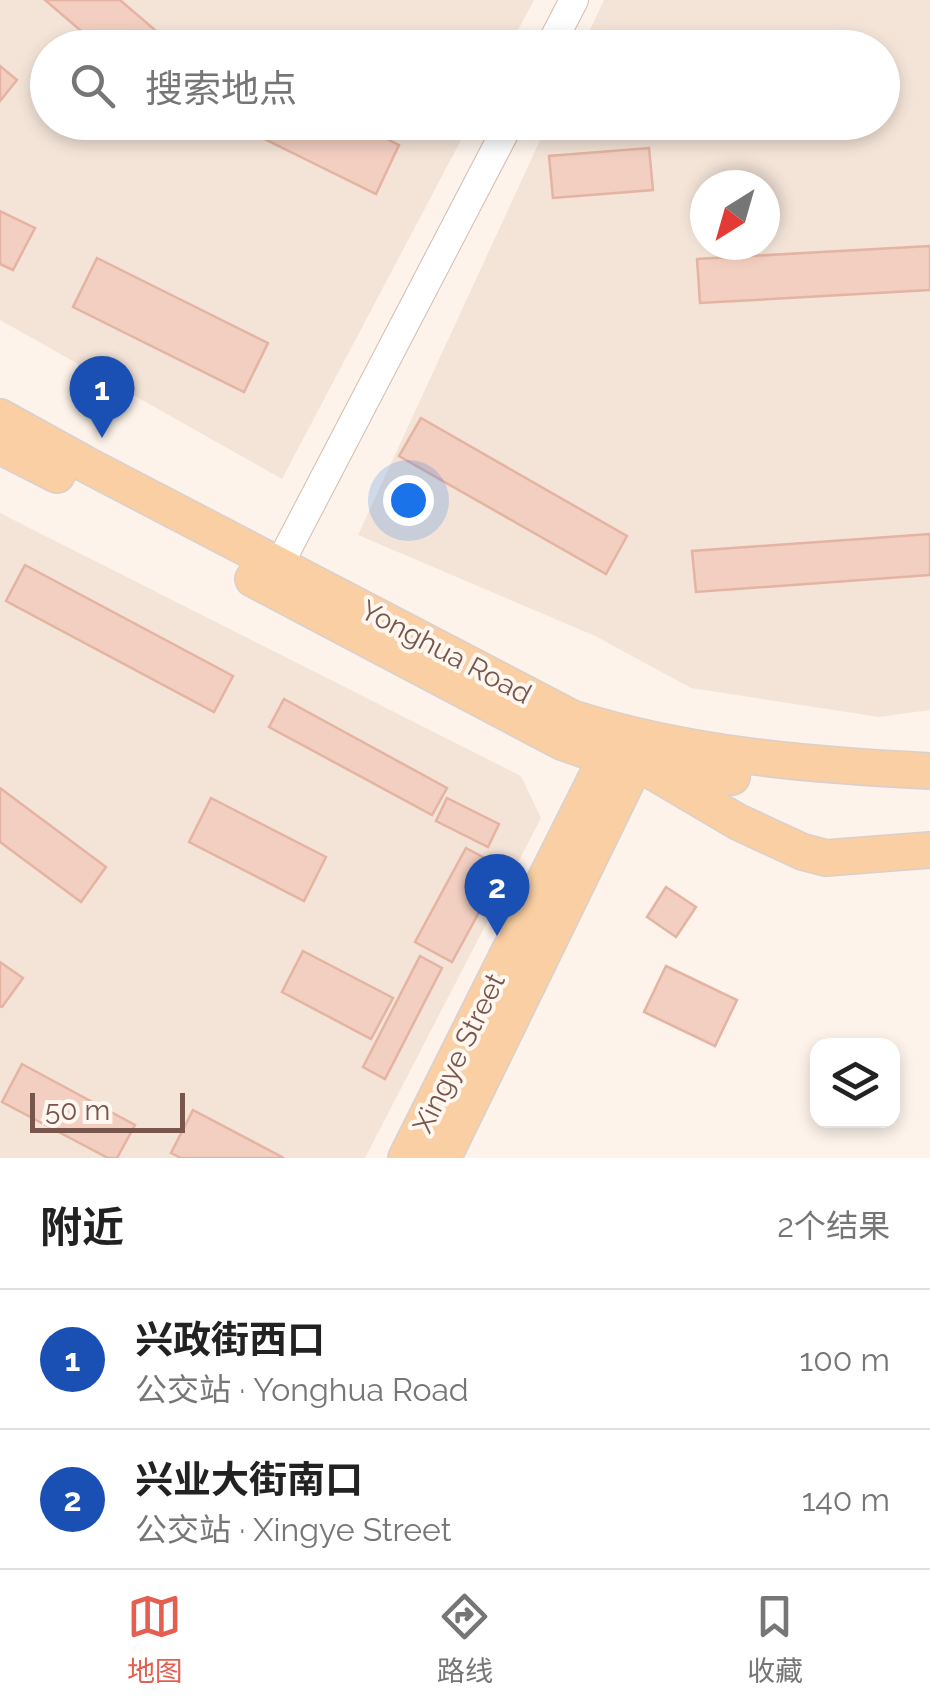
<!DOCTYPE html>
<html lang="zh">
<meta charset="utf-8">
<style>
body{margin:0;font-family:Raleway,"Noto Sans SC",sans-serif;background:#f6f6f6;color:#222}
.controls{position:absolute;right:30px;bottom:30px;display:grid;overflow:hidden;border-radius:20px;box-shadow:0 5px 15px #0003}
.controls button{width:90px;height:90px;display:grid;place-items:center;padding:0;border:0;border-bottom:2px solid #e0e0e0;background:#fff;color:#222;font:50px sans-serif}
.compass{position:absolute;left:690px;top:170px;width:90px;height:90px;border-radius:50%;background:#fff;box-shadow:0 5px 15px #0003;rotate:217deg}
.scale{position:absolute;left:30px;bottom:25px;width:155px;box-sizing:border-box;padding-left:10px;border:5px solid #78564c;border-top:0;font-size:28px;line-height:35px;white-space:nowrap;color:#78564c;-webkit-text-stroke:8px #fff7f0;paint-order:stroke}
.you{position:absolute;left:408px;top:500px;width:35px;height:35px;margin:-25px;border:8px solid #fff;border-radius:50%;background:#1a73e8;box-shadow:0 0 0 15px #1a73e833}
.badge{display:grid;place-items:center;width:65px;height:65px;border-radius:50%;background:#e55f50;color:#fff;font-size:32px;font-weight:700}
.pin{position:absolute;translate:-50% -82px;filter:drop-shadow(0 2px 5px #0008)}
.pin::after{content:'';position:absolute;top:52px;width:35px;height:30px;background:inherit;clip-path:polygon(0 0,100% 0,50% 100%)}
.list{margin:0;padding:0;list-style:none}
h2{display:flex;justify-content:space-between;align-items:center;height:130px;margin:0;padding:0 40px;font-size:42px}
h2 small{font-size:32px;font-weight:400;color:#767676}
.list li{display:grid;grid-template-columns:65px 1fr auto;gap:30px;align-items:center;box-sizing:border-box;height:140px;padding:0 40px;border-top:2px solid #e0e0e0}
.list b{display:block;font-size:38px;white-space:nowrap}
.list p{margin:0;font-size:32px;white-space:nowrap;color:#767676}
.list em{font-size:32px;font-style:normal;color:#767676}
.icon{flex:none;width:55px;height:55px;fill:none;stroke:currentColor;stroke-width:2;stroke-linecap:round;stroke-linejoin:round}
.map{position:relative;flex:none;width:930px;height:1158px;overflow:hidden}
.search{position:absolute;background:#fff;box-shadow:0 5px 15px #0003;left:30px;right:30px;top:30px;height:110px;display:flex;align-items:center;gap:25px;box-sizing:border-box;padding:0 35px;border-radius:55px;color:#767676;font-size:38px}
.sheet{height:410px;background:#fff}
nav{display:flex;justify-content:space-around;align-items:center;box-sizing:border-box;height:140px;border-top:2px solid #e0e0e0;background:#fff;font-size:28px;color:#767676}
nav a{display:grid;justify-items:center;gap:5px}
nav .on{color:#e55f50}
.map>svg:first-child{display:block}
.residential{fill:#f4e4d8;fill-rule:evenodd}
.building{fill:#f2cfc1;stroke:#e5b3a2;stroke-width:2.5}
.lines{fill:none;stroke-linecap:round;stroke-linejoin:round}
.minor-casing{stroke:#d2bcb1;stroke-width:30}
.major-casing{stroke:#d9d0cd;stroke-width:38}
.minor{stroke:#fff;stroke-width:28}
.major{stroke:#facfa3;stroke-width:35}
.labels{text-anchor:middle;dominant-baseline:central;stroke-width:8;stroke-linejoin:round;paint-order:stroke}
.street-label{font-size:28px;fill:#78564c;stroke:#fff7f0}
</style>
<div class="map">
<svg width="930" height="1158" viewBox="0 0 930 1158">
<rect width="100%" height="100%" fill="#fdf3ea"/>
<path class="residential" d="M0,0H534L509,47L48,48V122L470,123L282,479L0,320Z
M604,0H930V710L879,717L691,688L595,636L358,535L548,123L882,122V48L582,47ZM705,185H765V245H705Z
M0,513L521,776L541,818L365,1158H0Z"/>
<path class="building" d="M45,0H120L176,48H101Z
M0,66L17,80L0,101Z
M235,122H352L399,145L376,194L234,124Z
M649,148L653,190L553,198L549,156Z
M0,211L35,228L13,270L0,264Z
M930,246V290L700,303L697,259Z
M97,258L268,343L244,392L73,307Z
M421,418L627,536L606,574L399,456Z
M930,534V575L696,592L692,551Z
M25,565L233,676L214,712L6,601Z
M284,699L447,788L432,815L269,727Z
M0,788L106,867L81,902L0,842Z
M211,798L326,857L304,901L189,842Z
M447,798L499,824L488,847L436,821Z
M466,848L503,868L452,962L415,942Z
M666,887L696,907L676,937L647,917Z
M303,951L393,998L371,1039L282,992Z
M420,956L442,968L385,1079L363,1067Z
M0,962L23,978L2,1007L0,1006Z
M666,966L737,1000L715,1046L644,1012Z
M22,1064L135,1125L117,1158H108L2,1102Z
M193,1110L284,1158H181L171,1153Z"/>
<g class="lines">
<g class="minor-casing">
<path id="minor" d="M549,48L574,0
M279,565L510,122"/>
</g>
<g class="major-casing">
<path id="major" d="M0,417L85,464L572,718C687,755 810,765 930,771
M0,446L57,475
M253,579L562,742L608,758L732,777
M655,773L738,822L803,852L826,858L930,850
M406,1158L616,738
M443,1158L645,744"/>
</g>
<use href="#minor" class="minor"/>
<use href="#major" class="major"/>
</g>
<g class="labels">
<g class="street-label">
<text transform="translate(446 652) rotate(28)">Yonghua Road</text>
<text transform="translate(459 1053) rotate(-64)">Xingye Street</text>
</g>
</g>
</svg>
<div class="controls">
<button><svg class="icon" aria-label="layers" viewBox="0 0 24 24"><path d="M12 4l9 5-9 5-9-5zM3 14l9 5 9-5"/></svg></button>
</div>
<svg class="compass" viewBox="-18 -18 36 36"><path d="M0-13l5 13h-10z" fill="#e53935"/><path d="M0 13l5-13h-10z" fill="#767676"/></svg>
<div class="scale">50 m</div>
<div class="you"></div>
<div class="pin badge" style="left:102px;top:438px;background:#1a4fb4">1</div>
<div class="pin badge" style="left:497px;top:936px;background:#1a4fb4">2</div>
<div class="search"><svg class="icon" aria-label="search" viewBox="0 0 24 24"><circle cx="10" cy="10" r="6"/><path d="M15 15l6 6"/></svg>搜索地点</div>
</div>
<section class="sheet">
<h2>附近<small>2个结果</small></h2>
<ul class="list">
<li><span class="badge" style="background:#1a4fb4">1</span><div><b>兴政街西口</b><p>公交站 · Yonghua Road</p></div><em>100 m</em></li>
<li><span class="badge" style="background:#1a4fb4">2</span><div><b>兴业大街南口</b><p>公交站 · Xingye Street</p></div><em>140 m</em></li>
</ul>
</section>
<nav>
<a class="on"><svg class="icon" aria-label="map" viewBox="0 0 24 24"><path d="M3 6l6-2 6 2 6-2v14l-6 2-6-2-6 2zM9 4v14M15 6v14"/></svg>地图</a>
<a><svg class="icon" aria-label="directions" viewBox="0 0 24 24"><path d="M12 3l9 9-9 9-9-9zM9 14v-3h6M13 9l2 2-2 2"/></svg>路线</a>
<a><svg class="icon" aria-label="saved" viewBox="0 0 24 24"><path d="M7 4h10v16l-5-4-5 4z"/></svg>收藏</a>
</nav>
